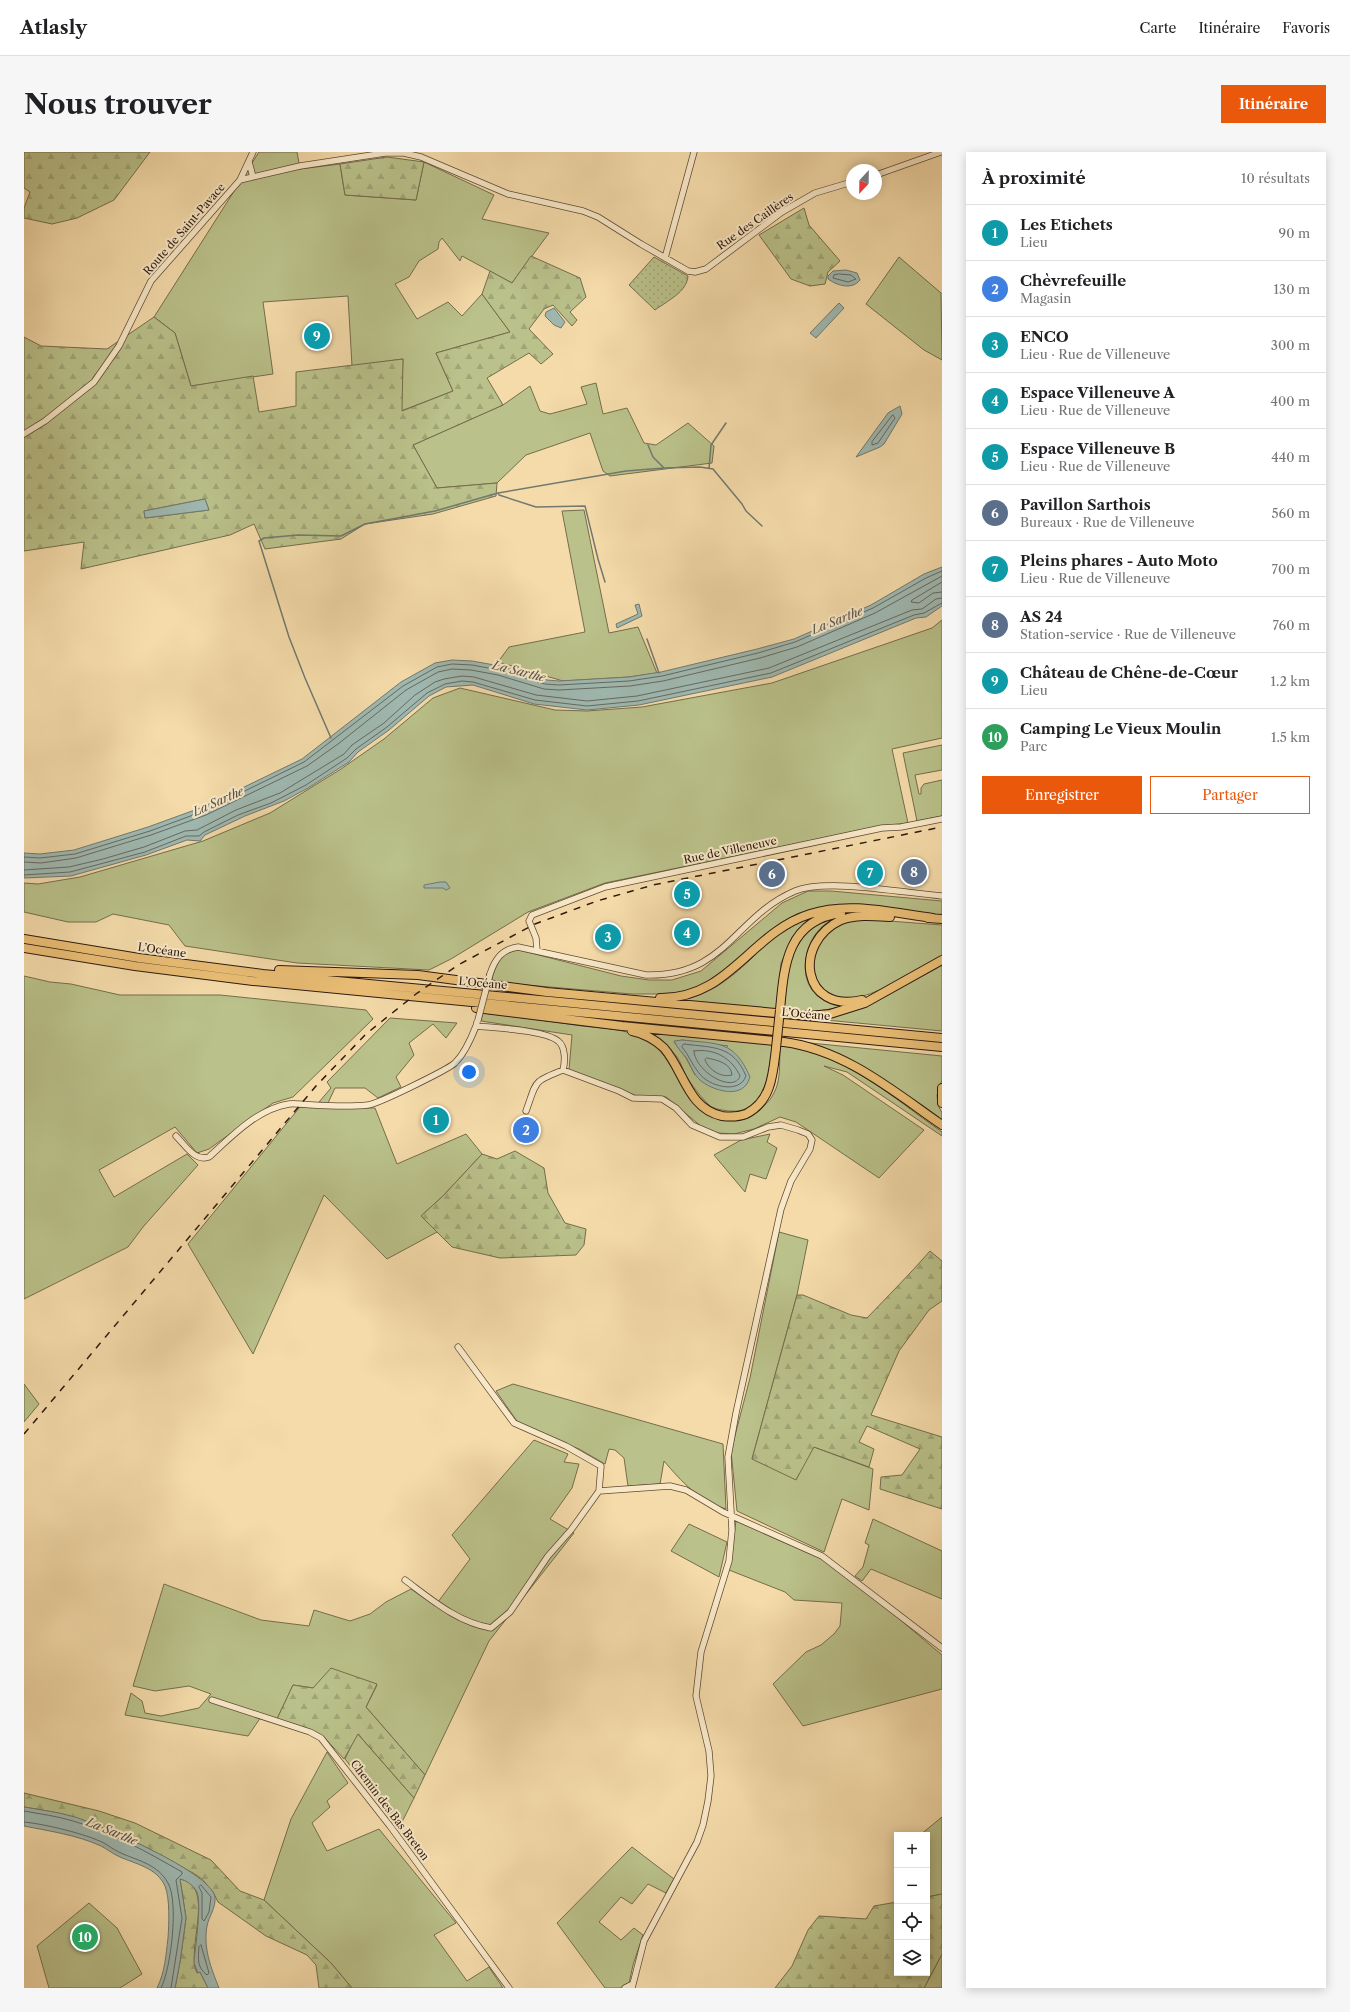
<!DOCTYPE html>
<html lang="fr">
<meta charset="utf-8">
<style>
body{margin:0;font-family:"Libre Caslon Text",serif;background:#f6f6f6;color:#202124}
.controls{position:absolute;right:12px;bottom:12px;display:grid;overflow:hidden;border-radius:0px;box-shadow:0 2px 10px #0003}
.controls button{width:36px;height:36px;display:grid;place-items:center;padding:0;border:0;border-bottom:1px solid #e0e0e0;background:#fff;color:#202124;font:20px sans-serif}
.compass{position:absolute;left:822px;top:12px;width:36px;height:36px;border-radius:50%;background:#fff;box-shadow:0 2px 10px #0003;rotate:202deg}
.you{position:absolute;left:445px;top:920px;width:14px;height:14px;margin:-10px;border:3px solid #fff;border-radius:50%;background:#1a73e8;box-shadow:0 0 0 6px #1a73e833}
.badge{display:grid;place-items:center;width:26px;height:26px;border-radius:50%;background:#ea580c;color:#fff;font-size:13px;font-weight:700}
.pin{position:absolute;translate:-50% -50%;border:2px solid #fff;box-shadow:0 1px 4px #0006}
.list{margin:0;padding:0;list-style:none}
h2{display:flex;justify-content:space-between;align-items:center;height:52px;margin:0;padding:0 16px;font-size:17px}
h2 small{font-size:13px;font-weight:400;color:#757577}
.list li{display:grid;grid-template-columns:26px 1fr auto;gap:12px;align-items:center;box-sizing:border-box;height:56px;padding:0 16px;border-top:1px solid #e0e0e0}
.list b{display:block;font-size:15px;white-space:nowrap}
.list p{margin:0;font-size:13px;white-space:nowrap;color:#757577}
.list em{font-size:13px;font-style:normal;color:#757577}
.actions{display:flex;gap:8px;padding:12px 16px}
.actions a{flex:1;padding:9px 0;border:1px solid #ea580c;border-radius:0px;text-align:center;font-size:14px;color:#ea580c}
.actions .main{background:#ea580c;color:#fff}
.icon{flex:none;width:22px;height:22px;fill:none;stroke:currentColor;stroke-width:2;stroke-linecap:round;stroke-linejoin:round}
.map{position:relative;flex:none;width:918px;height:1836px;overflow:hidden;border-radius:0px}
header{display:flex;align-items:center;gap:24px;box-sizing:border-box;height:56px;padding:0 20px;background:#fff;border-bottom:1px solid #e0e0e0}
header strong{font-size:19px}
nav{display:flex;gap:22px;margin-inline-start:auto;font-size:14px}
.intro{display:flex;align-items:center;justify-content:space-between;box-sizing:border-box;height:96px;padding:0 24px}
h1{margin:0;font-size:28px}
.button{padding:10px 18px;border-radius:0px;background:#ea580c;color:#fff;font-size:14px;font-weight:700}
main{display:flex;gap:24px;padding:0 24px}
aside{flex:1;background:#fff;border-radius:0px;box-shadow:0 2px 10px #0003}
.map>svg:first-child{display:block}
.green{fill:#bac18a;stroke:#746d4c;fill-rule:evenodd}
.forest{fill:url(#forest-firs);stroke:#746d4c;fill-rule:evenodd}
.garden{fill:url(#garden-dots);stroke:#746d4c}
.water{fill:#9fb9b2;stroke:#717970}
.lines{fill:none;stroke-linecap:round;stroke-linejoin:round}
.shore{stroke:#666960;stroke-width:1}
.stream{stroke:#717970;stroke-width:1.5}
.minor-casing{stroke:#5f4a35;stroke-width:7}
.highway-casing{stroke:#2d190e;stroke-width:10}
.minor{stroke:#f8e8c8;stroke-width:5.5}
.highway{stroke:#eabe75;stroke-width:8}
.rail{stroke:#2d190e;stroke-width:1.5;stroke-dasharray:7 7;stroke-linecap:butt}
.minor-bridge-casing{stroke:#5f4a35;stroke-width:7;stroke-linecap:butt}
.highway-bridge-casing{stroke:#2d190e;stroke-width:10;stroke-linecap:butt}
.minor-bridge{stroke:#f8e8c8;stroke-width:5.5}
.highway-bridge{stroke:#eabe75;stroke-width:8}
.labels{text-anchor:middle;dominant-baseline:central;stroke-width:4;stroke-linejoin:round;paint-order:stroke}
.street-label{font-size:11px;fill:#2d190e;stroke:#f8e8c8}
.water-label{font-size:12px;font-style:italic;fill:#555147;stroke:#f8e8c8}
</style>
<header>
<strong>Atlasly</strong>
<nav><a>Carte</a><a>Itinéraire</a><a>Favoris</a></nav>
</header>
<div class="intro"><h1>Nous trouver</h1><a class="button">Itinéraire</a></div>
<main>
<div class="map">
<svg width="918" height="1836" viewBox="0 0 918 1836">
<defs>
<pattern id="forest-firs" width="22" height="20" patternUnits="userSpaceOnUse"><rect width="22" height="20" fill="#bac18a"/><path d="M5 1l3.5 6h-7zM16 11l3.5 6h-7z" fill="#a0a576"/></pattern>
<pattern id="garden-dots" width="8" height="8" patternUnits="userSpaceOnUse"><rect width="8" height="8" fill="#bac18a"/><path d="M2 2h.1M6 6h.1" fill="none" stroke="#a0a576" stroke-width="1.8" stroke-linecap="round"/></pattern>
</defs>
<rect width="100%" height="100%" fill="#f5dbaa"/>
<filter id="stains"><feTurbulence type="fractalNoise" baseFrequency=".005" numOctaves="4"/><feColorMatrix values="0 0 0 0 .2 0 0 0 0 .09 0 0 0 0 .02 0 0 0 .5 -.17"/></filter>
<radialGradient id="worn" r=".72"><stop offset=".6" stop-color="#630" stop-opacity="0"/><stop offset="1" stop-color="#630" stop-opacity=".3"/></radialGradient>
<path class="green" d="M235,0H273L276,17L316,12L321,43L392,48L400,10L470,43L458,67L525,81L488,131L438,104L436,109L418,86L415,90L414,97L395,109L385,125L371,132L393,167L424,150L438,164L458,142L486,180L412,201L429,239L377,259L379,207L328,214L324,144L239,150L249,222L167,234L151,181L130,165Z
M875,105L917,141L918,208L900,198L842,152Z
M572,231L579,262L603,256L620,291L632,293L664,271L690,294L688,311L586,324L579,319L566,281L502,303L473,331L413,336L389,293L479,253L506,234L516,259L526,262L563,252L557,235Z
M560,358L585,481L614,475L633,521L605,525L539,529L474,510L485,495L561,480L538,359Z
M918,468V586L868,597L884,671L857,674L581,731L504,760L427,807L405,818L273,811L161,794L145,773L89,762L72,770H44L0,760V731L14,732L56,725L179,689L246,661L317,617L360,587L409,546L436,536L531,558L563,559L618,555L748,531L908,476Z
M918,593V618L891,623L895,642H897V636L900,632L918,628V664L893,669L879,601Z
M784,739H807L918,749V763L818,753L806,754L785,759L674,836L652,842H608L467,830C472,813 476,800 495,798L597,824L625,828H648L677,819L758,751Z
M800,761L786,768L774,778L757,811L753,858L651,849C681,846 705,828 727,807C734,800 740,791 748,785C763,772 781,767 800,761Z
M816,764C811,767 804,770 800,773C779,790 772,832 798,847C807,852 818,853 828,853L789,860L759,858C764,816 766,776 816,764Z
M838,767L918,773V805C891,818 865,837 836,845C806,853 780,829 790,799C794,787 807,777 817,771C823,768 832,768 838,767Z
M918,810V879L780,866L819,862Z
M0,824L26,830L47,832L96,843H196L342,858L349,867L269,945L249,951L185,997L173,1001L151,975L75,1018L90,1045L163,1002L174,1013L119,1075L104,1095L0,1147Z
M459,861C492,865 525,869 558,874C578,876 600,877 618,885C657,904 652,959 700,968C710,970 722,968 729,963C759,942 755,925 756,893C818,899 869,946 918,980V984L823,920L800,914L819,923L900,978L855,1026L772,970L756,965L730,977L710,982L693,981L678,975L642,945L613,944L545,918L548,883L457,869Z
M366,866L433,871L422,886L409,872L385,891L390,903L372,925L377,935L354,946L341,936H311L304,951L295,950L307,936L303,930Z
M626,880L749,892C746,917 742,963 705,959C697,958 688,957 683,951C675,943 668,933 662,924C659,918 657,911 653,905C646,896 635,888 626,880ZM658,888L704,894L671,923L662,906L650,890Z
M776,890L918,904V928L913,943L914,953L918,961V970C873,939 831,902 776,890Z
M276,955L351,956L373,1012L442,982L458,1002L419,1044L397,1064L413,1080L363,1107L300,1043L229,1202L164,1092Z
M746,982L743,990L753,996L742,1027L726,1022L721,1040L690,1003L717,988Z
M755,1080L784,1088L773,1143L728,1307L790,1295L849,1317L845,1358L818,1347L800,1400L713,1359L707,1299L726,1226Z
M0,1232L15,1252L0,1270Z
M489,1232L699,1292L702,1357C676,1350 657,1329 640,1309L636,1332L604,1334L600,1306L591,1298L585,1297L581,1312L555,1297L495,1272L472,1239Z
M510,1288L544,1302L540,1310L555,1312L548,1336L526,1367L550,1381L465,1489L401,1623L342,1555L353,1533L289,1536L269,1533L253,1567L239,1562L224,1584L101,1563L107,1541L118,1549L121,1561L137,1564L175,1556L187,1542L165,1534L131,1539L109,1534L140,1432L237,1468L285,1474L290,1458L326,1469L346,1462L362,1450L387,1437L411,1454L446,1407L428,1383Z
M849,1367L918,1399V1447L847,1417L838,1429L831,1424L839,1415L845,1393L841,1391Z
M712,1369L798,1407L835,1433L918,1503V1537L779,1574L749,1532L782,1500L797,1493L810,1482L816,1474L818,1451L770,1448L761,1440L705,1418Z
M665,1372L703,1390L695,1425L647,1399Z
M333,1581L390,1646L375,1676L321,1607Z
M303,1600L324,1631L303,1649L306,1655L288,1671L303,1699L355,1677L432,1771L410,1783L443,1829L465,1815L479,1836H328L307,1811L240,1748L267,1667Z
M918,1665V1742L903,1745V1683H896Z
M608,1695L650,1727L642,1741L624,1732L608,1752L597,1745L575,1770L597,1788L610,1776L619,1783L609,1813L604,1836H581L533,1771Z
M65,1751L93,1776L118,1822L96,1836H25L13,1794Z
M918,1802V1836H900Z"/>
<path class="forest" d="M0,0H126L90,48L53,66L28,72L0,66V56L6,40L0,36Z
M363,5L400,10L392,48L321,43L316,12Z
M780,56L785,73L816,109L804,120L801,132L786,134L767,127L735,83Z
M507,104L556,126L562,145L546,160L553,168L548,174L529,153L520,157L505,177L529,202L517,212L505,201L463,226L479,253L389,293L413,336L473,331L472,344L409,362L341,372L317,387L241,397L230,372L206,383L57,417L60,390L0,399V185L17,194L83,197L130,165L151,181L167,234L229,224L235,260L272,254V220L379,207L378,259L429,239L412,201L486,180L458,142L466,119L488,131ZM181,347L185,358L121,366L120,359Z
M491,999L520,1016L524,1041L541,1071L562,1077L560,1093L552,1103L476,1106L428,1095L397,1064L419,1044L458,1002L473,1007Z
M906,1099L918,1109V1149L905,1158L875,1199L847,1263L918,1285V1357L856,1337L857,1325L878,1323L896,1297L843,1274L835,1290L850,1297L845,1315L790,1295L772,1328L728,1307L773,1143H779L827,1163L843,1166C864,1144 886,1122 906,1099Z
M307,1516L353,1532L342,1555L401,1623L390,1646L334,1582L320,1607L299,1584L253,1567L269,1533L289,1536Z
M0,1641L75,1659L111,1671L187,1708L216,1739L240,1748L307,1811L328,1836H295L292,1813L283,1803L242,1784L194,1750L189,1740L178,1727L169,1721C131,1700 93,1678 51,1666C35,1660 17,1658 0,1655Z
M156,1727C193,1733 161,1798 173,1821L176,1820L184,1836H151L156,1810L162,1766Z
M918,1742V1802L900,1836H751L768,1814L784,1778L795,1764L842,1767L850,1754L873,1750V1821H903V1745Z"/>
<path class="garden" d="M630,105L664,124C663,140 643,149 631,158L605,133Z"/>
<path class="water" d="M822,118L833,121L836,128C828,138 814,134 804,127V124L809,119Z
M815,151L820,156L792,186L786,181Z
M530,156L541,170L537,176L530,173L521,164L522,160Z
M876,254L878,262L860,292L856,295L832,305L864,261Z
M181,347L185,358L121,366L120,359Z
M918,415V454L902,465L892,466L748,525L615,553L563,558L510,552L449,533L422,535L405,544L365,578L334,600L325,610L284,636L260,649L221,664L181,683L176,689L163,688L122,703L47,724L0,726V701L16,702L50,698L124,675L179,655L278,607L377,530L411,511L428,508L448,509L476,514L523,528L535,529L605,525L637,520L733,497L770,487L847,453L900,422Z
M615,452L618,464L593,476L592,472L614,462L611,453Z
M416,730H422L426,736L422,738L419,736H400V733Z
M658,888C694,892 710,888 726,925C725,927 724,931 722,933C712,946 686,937 676,928C670,923 667,914 663,907C659,901 653,896 650,889Z
M0,1655C17,1658 34,1660 51,1665C76,1673 187,1720 191,1745C192,1756 185,1764 183,1774C179,1796 187,1816 195,1836H184L176,1820L174,1821L170,1811C171,1796 178,1752 173,1740C170,1734 162,1728 156,1727L162,1766L156,1810L151,1836H133C141,1820 142,1803 144,1786C145,1772 146,1746 141,1734C133,1716 112,1712 96,1705C89,1702 83,1697 77,1694C53,1683 25,1679 0,1674Z"/>
<g class="lines">
<path class="shore" d="M815,122L827,123L832,127L824,130L809,126L810,123Z
M869,263L871,266L854,291L848,293V290Z
M918,430L888,448L887,450L895,451L909,441L918,440
M0,705L16,706L51,702L126,679L180,659L280,610L379,534L413,515L428,512L448,513L475,518L521,532L535,533L605,529L638,524L734,501L771,490L849,456L902,426L918,419
M0,710L17,711L52,706L127,683L182,663L283,614L314,592L382,538L414,520L428,517L447,518L474,523L520,537L535,538L606,534L639,529L736,506L773,495L851,461L918,424
M0,718L45,715L79,707L120,695L161,679L173,678L212,658L256,641L320,602L328,593L360,571L391,543L411,530L420,527L438,524L450,525L512,543L563,549L613,544L745,516L888,458L898,457L912,447L918,446
M0,723L46,720L121,700L162,684H175L180,680L214,663L247,651L282,633L323,606L332,597L363,575L403,541L421,532L438,529L449,530L511,548L563,554L614,549L747,521L890,463L900,461L918,451
M660,892C690,896 709,893 722,924C715,943 684,934 675,921C668,913 665,903 658,895Z
M670,899C690,896 708,906 716,924C710,942 671,920 670,899Z
M683,906C693,908 707,911 708,923C697,926 685,918 681,908Z
M0,1659C16,1662 33,1664 49,1669C88,1680 123,1700 158,1720V1722L152,1728L158,1766L147,1836
M0,1670C21,1672 62,1682 80,1691C86,1695 92,1699 99,1702C116,1709 134,1713 144,1731C155,1750 147,1817 137,1836
M177,1733L187,1745L185,1760L180,1769L178,1767V1741L175,1735Z
M177,1793L185,1821L183,1823C173,1815 174,1808 175,1795Z"/>
<path class="stream" d="M624,293L629,305L640,316L676,315L689,317L718,352L722,359L738,374
M685,316L687,293L702,271
M474,341L475,343L512,355L561,354L574,407L581,430
M623,487L635,521
M307,586L281,526L265,485L235,389L240,386L274,383L317,384L341,372L411,359L474,341L602,319L640,316"/>
<g class="minor-casing">
<path id="minor" d="M225,10L229,25
M852,23L917,0
M216,28L276,14L361,1H380L397,5L484,42L559,59L574,65L617,92L664,119L671,120L682,117L758,60L791,41L828,30
M641,106L670,0
M0,282L21,269L70,230L95,194L127,129L216,28L229,0
M513,799L512,786L505,769L508,763L581,735L858,676L877,675L918,667
M466,822C471,807 478,797 494,795L622,823C702,825 710,765 771,739C803,726 881,741 918,744
M453,870L452,874C471,876 521,878 534,889C542,895 541,910 539,918
M502,959C513,929 508,930 539,918L595,939L609,946L638,947L652,956L668,973L696,985H719L744,975L757,973L774,978L784,982L788,988L786,997L767,1029L757,1057L712,1261L704,1305L708,1378L705,1409L677,1500L672,1544L685,1599L687,1624L684,1649L679,1673L673,1690L620,1789L608,1836
M152,984C161,993 171,1010 185,1005C207,985 233,957 265,952C272,951 281,953 289,953C307,954 325,955 344,953C354,952 423,918 431,911C441,901 447,887 452,874
M434,1195L490,1271L542,1294L577,1314L575,1339
M381,1428C408,1448 433,1470 467,1476L486,1460L524,1404L547,1378L575,1339L646,1334L662,1338L699,1360L798,1404L918,1496
M188,1548L286,1580L297,1586L366,1674L485,1836
M601,1836L609,1832"/>
</g>
<g class="highway-casing">
<path id="highway" d="M904,766L918,767
M0,787L115,806L239,822L918,886
M0,796L111,814L229,829L918,895
M255,818L394,823L523,840L785,864L806,862L841,851L918,808
M636,846C705,847 726,781 786,762C825,749 869,761 909,766
M838,848C778,862 768,791 817,768C832,762 851,764 866,765
M452,856L598,874L760,890C821,898 869,939 918,973
M756,858C760,814 763,768 817,761
M608,879C619,881 632,888 640,896C660,919 664,957 698,964C706,965 714,965 722,962C748,949 749,921 752,896
M918,936V951"/>
</g>
<use href="#minor" class="minor"/>
<use href="#highway" class="highway"/>
<path class="rail" d="M0,1282L292,934L342,882L392,842L434,813L511,772L573,749L629,733L918,675"/>
<g class="minor-bridge-casing">
<path id="minor-bridge" d="M454,868L466,822"/>
</g>
<g class="highway-bridge-casing">
<path id="highway-bridge" d="M752,896L756,858"/>
</g>
<use href="#minor-bridge" class="minor-bridge"/>
<use href="#highway-bridge" class="highway-bridge"/>
</g>
<g class="labels">
<g class="street-label">
<text transform="translate(731 69) rotate(-35)">Rue des Caillères</text>
<text transform="translate(160 77) rotate(-49)">Route de Saint-Pavace</text>
<text transform="translate(706 698) rotate(-12)">Rue de Villeneuve</text>
<text transform="translate(138 798) rotate(8)">L’Océane</text>
<text transform="translate(459 831) rotate(5)">L’Océane</text>
<text transform="translate(782 862) rotate(5)">L’Océane</text>
<text transform="translate(366 1658) rotate(53)">Chemin des Bas Breton</text>
</g>
<g class="water-label">
<text transform="translate(813 468) rotate(-22)">La Sarthe</text>
<text transform="translate(495 519) rotate(14)">La Sarthe</text>
<text transform="translate(194 649) rotate(-24)">La Sarthe</text>
<text transform="translate(88 1679) rotate(22)">La Sarthe</text>
</g>
</g>
<rect width="100%" height="100%" filter="url(#stains)"/>
<rect width="100%" height="100%" fill="url(#worn)"/>
</svg>
<div class="controls">
<button>+</button>
<button>−</button>
<button><svg class="icon" aria-label="locate" viewBox="0 0 24 24"><circle cx="12" cy="12" r="6"/><path d="M12 2v4M12 18v4M2 12h4M18 12h4"/></svg></button>
<button><svg class="icon" aria-label="layers" viewBox="0 0 24 24"><path d="M12 4l9 5-9 5-9-5zM3 14l9 5 9-5"/></svg></button>
</div>
<svg class="compass" viewBox="-18 -18 36 36"><path d="M0-13l5 13h-10z" fill="#e53935"/><path d="M0 13l5-13h-10z" fill="#757577"/></svg>
<div class="you"></div>
<div class="pin badge" style="left:412px;top:968px;background:#0f9aa8">1</div>
<div class="pin badge" style="left:502px;top:978px;background:#3f7fe0">2</div>
<div class="pin badge" style="left:584px;top:785px;background:#0f9aa8">3</div>
<div class="pin badge" style="left:663px;top:781px;background:#0f9aa8">4</div>
<div class="pin badge" style="left:663px;top:742px;background:#0f9aa8">5</div>
<div class="pin badge" style="left:748px;top:722px;background:#5c6f8a">6</div>
<div class="pin badge" style="left:846px;top:721px;background:#0f9aa8">7</div>
<div class="pin badge" style="left:890px;top:720px;background:#5c6f8a">8</div>
<div class="pin badge" style="left:293px;top:184px;background:#0f9aa8">9</div>
<div class="pin badge" style="left:61px;top:1785px;background:#2e9e5b">10</div>
</div>
<aside>
<h2>À proximité<small>10 résultats</small></h2>
<ul class="list">
<li><span class="badge" style="background:#0f9aa8">1</span><div><b>Les Etichets</b><p>Lieu</p></div><em>90 m</em></li>
<li><span class="badge" style="background:#3f7fe0">2</span><div><b>Chèvrefeuille</b><p>Magasin</p></div><em>130 m</em></li>
<li><span class="badge" style="background:#0f9aa8">3</span><div><b>ENCO</b><p>Lieu · Rue de Villeneuve</p></div><em>300 m</em></li>
<li><span class="badge" style="background:#0f9aa8">4</span><div><b>Espace Villeneuve A</b><p>Lieu · Rue de Villeneuve</p></div><em>400 m</em></li>
<li><span class="badge" style="background:#0f9aa8">5</span><div><b>Espace Villeneuve B</b><p>Lieu · Rue de Villeneuve</p></div><em>440 m</em></li>
<li><span class="badge" style="background:#5c6f8a">6</span><div><b>Pavillon Sarthois</b><p>Bureaux · Rue de Villeneuve</p></div><em>560 m</em></li>
<li><span class="badge" style="background:#0f9aa8">7</span><div><b>Pleins phares - Auto Moto</b><p>Lieu · Rue de Villeneuve</p></div><em>700 m</em></li>
<li><span class="badge" style="background:#5c6f8a">8</span><div><b>AS 24</b><p>Station-service · Rue de Villeneuve</p></div><em>760 m</em></li>
<li><span class="badge" style="background:#0f9aa8">9</span><div><b>Château de Chêne-de-Cœur</b><p>Lieu</p></div><em>1.2 km</em></li>
<li><span class="badge" style="background:#2e9e5b">10</span><div><b>Camping Le Vieux Moulin</b><p>Parc</p></div><em>1.5 km</em></li>
</ul>
<div class="actions"><a class="main">Enregistrer</a><a>Partager</a></div>
</aside>
</main>
